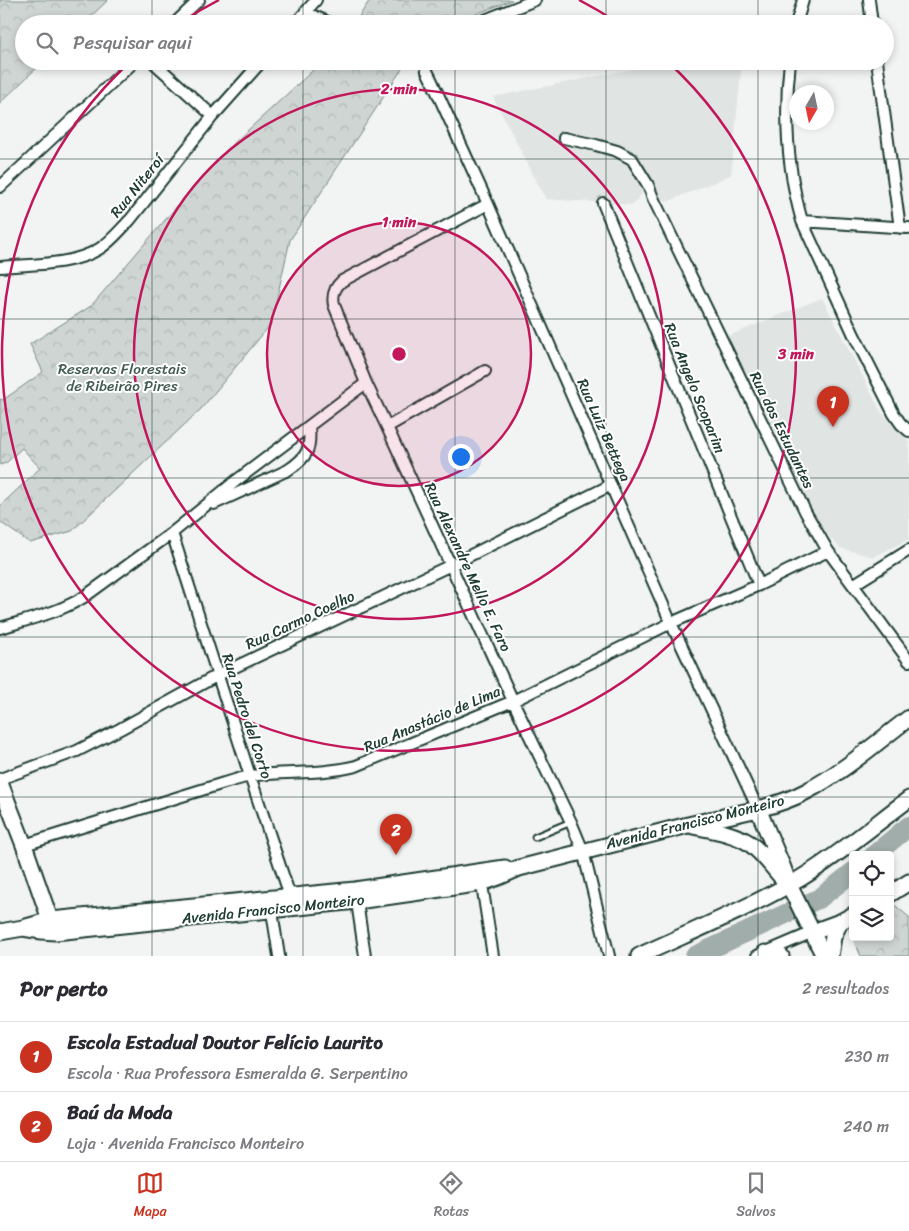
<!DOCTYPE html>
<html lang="pt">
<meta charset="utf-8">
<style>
body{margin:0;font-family:Sriracha,sans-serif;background:#f2f2f3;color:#2b2b33}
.controls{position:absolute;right:15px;bottom:15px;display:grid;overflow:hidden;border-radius:5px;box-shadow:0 2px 8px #0003}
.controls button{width:45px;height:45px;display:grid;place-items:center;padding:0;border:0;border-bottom:1px solid #e1e1e2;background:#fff;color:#2b2b33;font:25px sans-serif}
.compass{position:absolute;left:789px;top:85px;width:45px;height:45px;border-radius:50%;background:#fff;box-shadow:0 2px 8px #0003;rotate:189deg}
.you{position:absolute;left:460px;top:456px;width:18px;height:18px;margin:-12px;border:4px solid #fff;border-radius:50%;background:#1a73e8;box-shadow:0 0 0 8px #1a73e833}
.badge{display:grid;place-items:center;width:32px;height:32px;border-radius:50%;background:#c8321e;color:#fff;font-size:16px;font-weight:700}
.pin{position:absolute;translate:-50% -41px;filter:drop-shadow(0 1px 2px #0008)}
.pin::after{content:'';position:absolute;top:26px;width:18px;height:15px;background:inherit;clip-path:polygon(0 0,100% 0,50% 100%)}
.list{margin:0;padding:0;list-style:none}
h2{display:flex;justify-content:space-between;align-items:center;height:65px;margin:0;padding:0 20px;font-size:21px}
h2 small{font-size:16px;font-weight:400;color:#7c7c81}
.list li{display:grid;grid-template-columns:32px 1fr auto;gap:15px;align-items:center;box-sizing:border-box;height:70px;padding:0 20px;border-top:1px solid #e1e1e2}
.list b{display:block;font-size:19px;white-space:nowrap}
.list p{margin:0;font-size:16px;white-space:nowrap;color:#7c7c81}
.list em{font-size:16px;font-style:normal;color:#7c7c81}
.icon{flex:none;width:28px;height:28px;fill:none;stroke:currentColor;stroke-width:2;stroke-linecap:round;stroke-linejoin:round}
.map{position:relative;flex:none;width:909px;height:956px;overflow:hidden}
.search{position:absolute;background:#fff;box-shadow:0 2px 8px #0003;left:15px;right:15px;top:15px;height:55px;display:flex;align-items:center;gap:12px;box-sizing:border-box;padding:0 18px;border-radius:28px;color:#7c7c81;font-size:19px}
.sheet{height:205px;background:#fff}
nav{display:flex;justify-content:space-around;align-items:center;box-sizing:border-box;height:70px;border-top:1px solid #e1e1e2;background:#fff;font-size:14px;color:#7c7c81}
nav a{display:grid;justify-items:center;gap:2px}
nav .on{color:#c8321e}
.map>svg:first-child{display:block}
.built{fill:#e0e4e3}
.forest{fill:url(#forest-crowns);stroke:#768984}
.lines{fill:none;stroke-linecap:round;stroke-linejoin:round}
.river{stroke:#a1adaa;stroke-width:20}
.lane-casing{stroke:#1f3d34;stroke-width:9}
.street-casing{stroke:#1f3d34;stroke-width:14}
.secondary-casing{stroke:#1f3d34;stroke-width:19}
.lane{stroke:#fff;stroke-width:5}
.street{stroke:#fff;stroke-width:10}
.secondary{stroke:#fff;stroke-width:15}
.grid{fill:none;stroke:#1f3d34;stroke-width:1;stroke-opacity:0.55}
.ring{fill:none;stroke:#c2185b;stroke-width:2.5}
.labels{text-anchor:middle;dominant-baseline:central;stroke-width:4;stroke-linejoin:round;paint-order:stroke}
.street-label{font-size:15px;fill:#1f3d34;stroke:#fff}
.park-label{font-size:15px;fill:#425b54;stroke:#fff}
.centre{fill:#c2185b;stroke:#fff;stroke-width:2.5}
.ring-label{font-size:15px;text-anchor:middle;font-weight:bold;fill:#c2185b;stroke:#fff;stroke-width:4;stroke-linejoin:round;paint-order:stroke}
</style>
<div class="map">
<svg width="909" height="956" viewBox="0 0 909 956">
<defs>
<pattern id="forest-crowns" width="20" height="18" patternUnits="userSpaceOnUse" patternTransform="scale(1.25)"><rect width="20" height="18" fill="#ced5d3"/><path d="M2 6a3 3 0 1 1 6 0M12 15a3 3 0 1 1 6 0" fill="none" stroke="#b0b8b6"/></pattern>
</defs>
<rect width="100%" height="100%" fill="#f2f3f3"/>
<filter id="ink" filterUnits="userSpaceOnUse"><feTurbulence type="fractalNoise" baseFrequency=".02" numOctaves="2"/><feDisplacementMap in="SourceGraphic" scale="10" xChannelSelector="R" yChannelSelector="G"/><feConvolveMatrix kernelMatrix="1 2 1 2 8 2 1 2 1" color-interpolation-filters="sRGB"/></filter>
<g filter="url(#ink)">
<path class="built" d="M674,61H742L731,175L669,201L642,193L633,205L546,199L493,97Z
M822,298L881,412L909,442V539L873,557L840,548L818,525L726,337Z"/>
<path class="forest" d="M0,0H108L83,24H24V61H44L0,103Z
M370,0H512L450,24H354Z
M323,61H407L290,240L271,324L201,409L72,531L30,543L0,522V506L40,468L22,448L6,463L0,465V399L3,400L43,372L30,344L91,306L222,154Z
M890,902H891L909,917V956H861L849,930L853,927V937H890Z"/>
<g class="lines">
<path class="river" d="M874,855L909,826
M695,956L820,898L853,872"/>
<g class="lane-casing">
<path id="lane" d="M535,837L571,822"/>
</g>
<g class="street-casing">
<path id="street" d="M869,0L872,24
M305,12L332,24
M174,24L199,0
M295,24L316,0
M475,24L535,0
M796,24L803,0
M152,61L213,116
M426,61L427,71L431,79L488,204L671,623L758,809
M790,61C784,115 787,169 802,221L854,335L894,414L901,424L909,431
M877,61L900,228
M564,138L596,145L617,151L632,159L648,185L653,198L806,513L828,551L909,661
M0,187L135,61
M603,203L759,585
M488,204L342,281C334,288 332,295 334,305L366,383L387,427L513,701L571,822L583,851L609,956
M802,221L909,228
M0,267C31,264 71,266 99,249C111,242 120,230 130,220L213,116L262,61
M387,427L485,371
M214,504L288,470C308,457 311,449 309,426
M172,533L250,776L292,902
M853,585L909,550
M0,628C29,619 58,613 84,597L172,533L237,480L366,383
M0,779L77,751L120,729L218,675L451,565L611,485
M24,845L224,783C232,781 241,778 250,776C286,771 320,775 356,766L513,701L671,623L759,585L828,551
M481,878L493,956
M356,895L365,956
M271,905L279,956
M757,956L813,932"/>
</g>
<g class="secondary-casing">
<path id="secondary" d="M0,783L24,845L53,928
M758,809L783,868L789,885L824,956
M693,826C712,830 733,833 749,843C763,853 773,868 784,880
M890,894L909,882
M23,928L42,931L55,932L357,901L482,883L501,876L519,868L688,825L758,809C774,805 790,800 805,792C842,773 876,743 909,718
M0,932L23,928L51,920L355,890L505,868
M813,932L840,922L853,915
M765,953L781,956
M639,956C693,931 749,908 801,878C839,855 874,825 909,799
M830,956L833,937L840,922"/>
</g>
<use href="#lane" class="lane"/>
<use href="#street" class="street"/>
<use href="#secondary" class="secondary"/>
</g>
</g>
<path class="grid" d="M152,0V24M303,0V24M455,0V24M606,0V24M758,0V24M152,61V956M303,61V956M455,61V956M606,61V956M758,61V956M0,159H909M0,319H909M0,478H909M0,637H909M0,797H909"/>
<circle cx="399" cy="354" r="132" fill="#c2185b" fill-opacity=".12"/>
<g class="ring">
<circle cx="399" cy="354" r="132"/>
<circle cx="399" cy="354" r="265"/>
<path d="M180 23A397 397 0 0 1 219 0M579 0A397 397 0 0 1 618 23M667 61A397 397 0 1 1 131 61"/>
</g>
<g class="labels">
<g class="street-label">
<text transform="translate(137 186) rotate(-51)">Rua Niteroí</text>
<text transform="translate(695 388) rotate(68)">Rua Angelo Scoparim</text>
<text transform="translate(604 430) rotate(66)">Rua Luiz Bettega</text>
<text transform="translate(782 430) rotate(64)">Rua dos Estudantes</text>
<text transform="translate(468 567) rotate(65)">Rua Alexandre Mello E. Faro</text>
<text transform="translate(300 620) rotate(-25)">Rua Carmo Coelho</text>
<text transform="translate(247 716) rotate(72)">Rua Pedro del Corto</text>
<text transform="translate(432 719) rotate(-23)">Rua Anastácio de Lima</text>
<text transform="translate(695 822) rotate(-14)">Avenida Francisco Monteiro</text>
<text transform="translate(273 909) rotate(-6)">Avenida Francisco Monteiro</text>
</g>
<g class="park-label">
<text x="122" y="369">Reservas Florestais<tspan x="122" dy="17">de Ribeirão Pires</tspan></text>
</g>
</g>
<circle cx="399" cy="354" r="8" class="centre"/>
<g class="ring-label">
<text x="399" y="94">2 min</text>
<text x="399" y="227">1 min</text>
<text x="796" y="359">3 min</text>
</g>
</svg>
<div class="controls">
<button><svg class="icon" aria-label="locate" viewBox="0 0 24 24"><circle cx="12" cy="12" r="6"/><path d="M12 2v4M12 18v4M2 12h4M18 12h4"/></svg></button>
<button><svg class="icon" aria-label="layers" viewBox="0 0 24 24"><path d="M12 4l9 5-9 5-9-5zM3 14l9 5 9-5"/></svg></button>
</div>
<svg class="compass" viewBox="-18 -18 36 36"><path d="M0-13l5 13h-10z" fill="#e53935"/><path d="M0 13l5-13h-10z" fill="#7c7c81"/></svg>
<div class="you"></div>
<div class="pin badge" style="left:833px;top:427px">1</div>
<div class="pin badge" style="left:396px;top:855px">2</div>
<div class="search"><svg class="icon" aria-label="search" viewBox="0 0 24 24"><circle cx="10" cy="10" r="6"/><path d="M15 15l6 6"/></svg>Pesquisar aqui</div>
</div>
<section class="sheet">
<h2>Por perto<small>2 resultados</small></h2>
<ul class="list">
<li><span class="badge">1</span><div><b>Escola Estadual Doutor Felício Laurito</b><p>Escola · Rua Professora Esmeralda G. Serpentino</p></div><em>230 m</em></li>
<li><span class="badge">2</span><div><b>Baú da Moda</b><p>Loja · Avenida Francisco Monteiro</p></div><em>240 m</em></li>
</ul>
</section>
<nav>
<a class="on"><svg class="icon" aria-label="map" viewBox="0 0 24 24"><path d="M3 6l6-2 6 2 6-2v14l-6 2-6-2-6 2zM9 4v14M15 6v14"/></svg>Mapa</a>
<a><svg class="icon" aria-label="directions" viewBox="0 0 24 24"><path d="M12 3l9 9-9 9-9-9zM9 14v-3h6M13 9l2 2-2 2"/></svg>Rotas</a>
<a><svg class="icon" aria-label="saved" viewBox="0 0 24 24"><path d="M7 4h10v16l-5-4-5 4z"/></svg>Salvos</a>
</nav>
